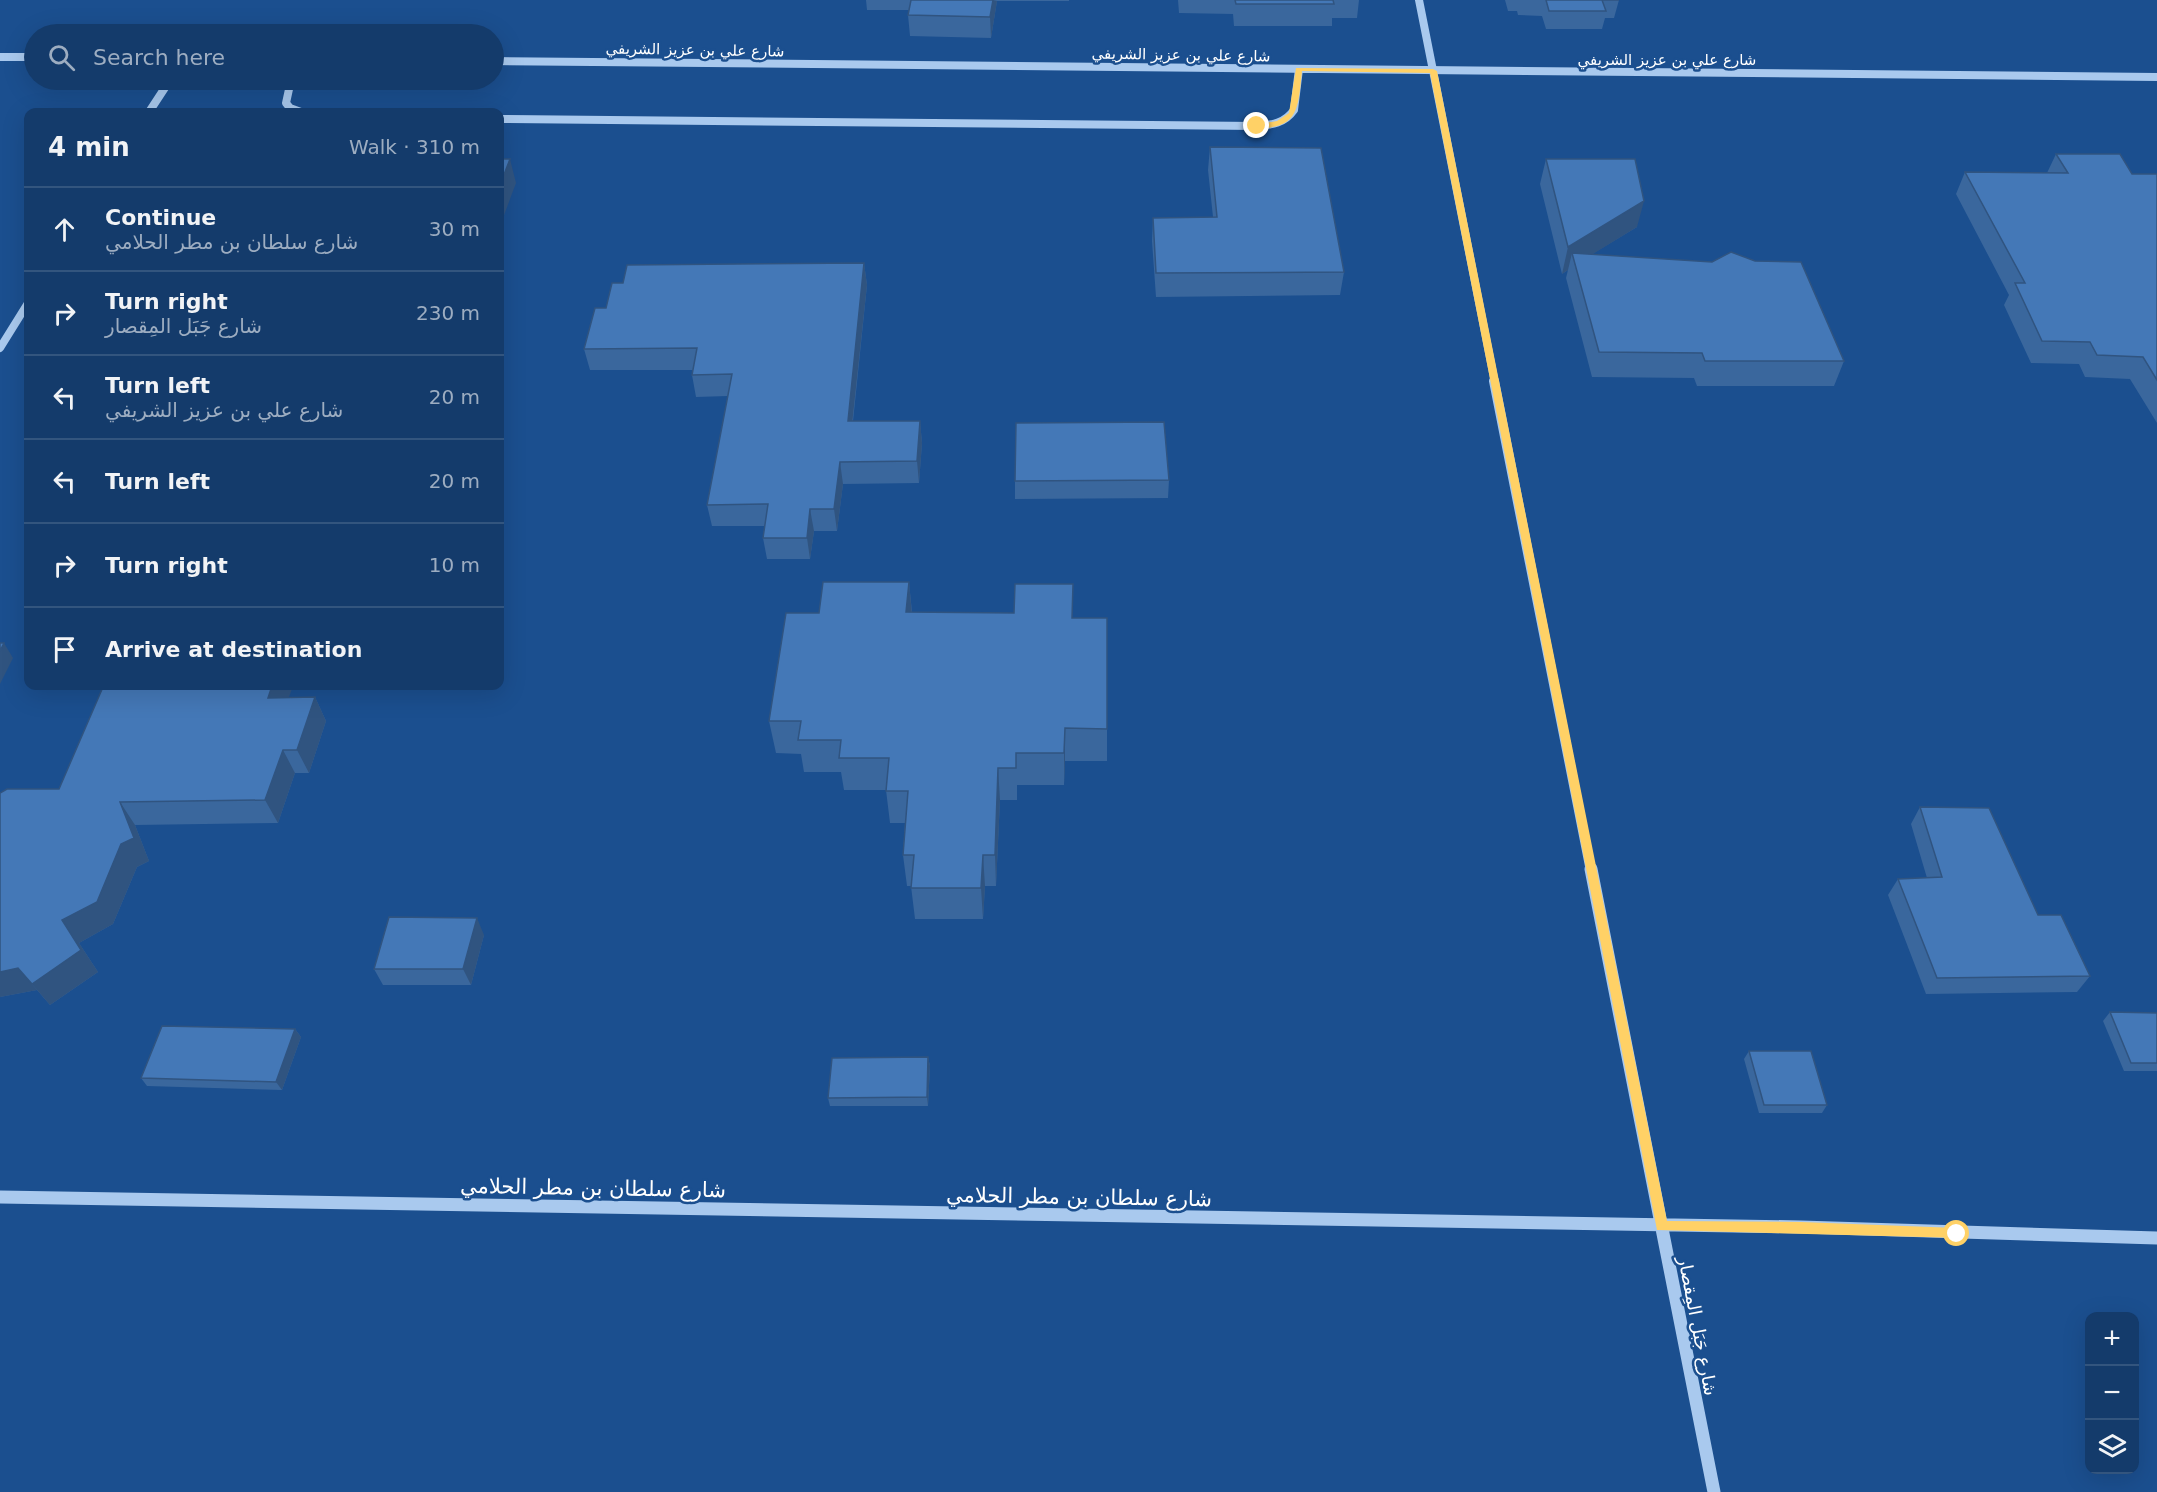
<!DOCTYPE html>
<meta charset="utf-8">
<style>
body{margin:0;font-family:"DejaVu Sans","Noto Naskh Arabic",sans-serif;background:#214673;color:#f1f3f6}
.controls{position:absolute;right:18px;bottom:18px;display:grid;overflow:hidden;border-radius:12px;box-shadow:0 6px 24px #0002}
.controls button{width:54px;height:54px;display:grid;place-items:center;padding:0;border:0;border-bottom:2px solid #33557e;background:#143b6b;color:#f1f3f6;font:30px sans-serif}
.stop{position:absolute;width:18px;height:18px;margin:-14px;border:4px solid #ffd166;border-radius:50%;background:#fff}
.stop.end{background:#ffd166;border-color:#fff;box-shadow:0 2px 6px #0008}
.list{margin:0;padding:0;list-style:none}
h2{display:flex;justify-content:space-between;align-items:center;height:78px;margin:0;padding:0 24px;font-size:26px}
h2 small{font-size:20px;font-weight:400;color:#9dadc1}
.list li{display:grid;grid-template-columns:39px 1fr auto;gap:18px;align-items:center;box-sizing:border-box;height:84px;padding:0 24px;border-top:2px solid #33557e}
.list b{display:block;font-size:22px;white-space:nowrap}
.list p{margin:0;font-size:20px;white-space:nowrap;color:#9dadc1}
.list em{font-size:20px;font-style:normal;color:#9dadc1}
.icon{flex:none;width:33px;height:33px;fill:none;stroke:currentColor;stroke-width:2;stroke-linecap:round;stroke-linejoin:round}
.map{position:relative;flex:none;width:2157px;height:1492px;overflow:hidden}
.search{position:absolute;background:#143b6b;box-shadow:0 6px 24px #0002;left:24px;top:24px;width:480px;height:66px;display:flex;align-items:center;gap:15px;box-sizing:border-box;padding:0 21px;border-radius:33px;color:#9dadc1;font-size:22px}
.panel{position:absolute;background:#143b6b;box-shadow:0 6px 24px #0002;left:24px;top:108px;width:480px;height:582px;border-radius:12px}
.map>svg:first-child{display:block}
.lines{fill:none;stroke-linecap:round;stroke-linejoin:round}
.minor-far2{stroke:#a9c9ee;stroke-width:8}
.minor-far1{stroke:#a9c9ee;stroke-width:10}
.minor{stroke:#a9c9ee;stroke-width:13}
.wall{fill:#3a679d}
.shaded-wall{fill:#305480}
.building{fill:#4478b7;stroke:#305480;stroke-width:1.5}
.route{fill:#ffd166}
.labels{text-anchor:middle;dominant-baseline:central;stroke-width:5;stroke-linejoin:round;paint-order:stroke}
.far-street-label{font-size:15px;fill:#fff;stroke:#1b4f8f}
.street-label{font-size:18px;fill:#fff;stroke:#1b4f8f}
.near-street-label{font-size:21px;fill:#fff;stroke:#1b4f8f}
</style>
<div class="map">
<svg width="2157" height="1492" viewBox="0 0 2157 1492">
<rect width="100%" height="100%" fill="#1b4f8f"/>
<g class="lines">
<path class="minor-far2" d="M1419,0L1495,383
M0,57H34
M494,61L2157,77
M291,80L286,103L290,108L301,112
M149,112L170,80
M500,119L1257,126C1272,125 1285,123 1294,110L1299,69
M0,348L28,303"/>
<path class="minor-far1" d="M1494,381L1591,871"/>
<path class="minor" d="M1591,869L1714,1492
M0,1197L1801,1227L2157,1238"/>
</g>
<path class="wall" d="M866,0H1069V1H997L991,38L910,36L908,15L909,10H867Z
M1178,0H1359L1357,18H1332V26H1234L1233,14L1179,13Z
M1505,0H1619L1614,18H1605L1602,29H1546L1542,16L1518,15L1517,11H1508Z
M1210,147L1344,272L1340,295L1156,297L1152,241L1153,218L1213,217L1208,170Z
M2056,154L2132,174H2157V423L2130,379L2085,377L2079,364L2031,363L2004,305L2009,295L1956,194L1965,172L2047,173Z
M1546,159L1637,227L1592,254L1844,361L1834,386H1697L1694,378L1592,377L1566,278L1568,270L1562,274L1540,184Z
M864,263L867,285L853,421H920L922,443L919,483L843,484L837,531H814L810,559H767L763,538L765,526H712L707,505L728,396L696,397L692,375L693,370H590L584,349Z
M1169,480L1168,498L1015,499V481Z
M909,582L912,612L1073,618L1107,729V761H1065L1064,785H1017V800H1000L996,886H985L983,919H915L911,886H907L903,855L905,823H890L886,790H844L841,772H804L801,754L776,753L769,721L819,613Z
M106,687L288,698L315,697L326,721L309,773H295L278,823L135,825L149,861L137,867L113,924L79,943L98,972L50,1005L37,990L0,997L59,789Z
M1920,807L2038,915L2090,976L2077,992L1926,994L1888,895L1898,879L1927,878L1911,824Z
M484,935L471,985H383L374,969Z
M2110,1012L2157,1013V1071H2124L2103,1021Z
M295,1029L301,1037L282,1090L147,1086L141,1078Z
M1749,1051L1827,1105L1822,1113H1759L1744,1059Z
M928,1057L930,1066L928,1106H830L828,1098Z"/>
<path class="shaded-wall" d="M993,0L997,1L991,38L990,17Z
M510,159L516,183L500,226V185Z
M1644,201L1637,227L1575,265L1572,253L1568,270L1562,274L1568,247Z
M864,263L867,285L850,443L848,421Z
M920,421L922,443L919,483L917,461Z
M840,462L843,484L837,531L834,509Z
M810,509L814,531L810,559L807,538Z
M909,582L912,615L906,612Z
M4,643L13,658L0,684V651Z
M272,686H293L280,722L268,698Z
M315,697L326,721L309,773L297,750Z
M1065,728V761L1064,785V753Z
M283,750L295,773L278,823L265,800Z
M998,768L1000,800L996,886L995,855Z
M120,802L135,825L149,861L137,867L113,924L79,943L98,972L50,1005L32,984L62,920Z
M983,855L985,886L983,919L981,888Z
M477,918L484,935L471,985L463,969Z
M18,968L37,990L0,997V972Z
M295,1029L301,1037L282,1090L276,1082Z
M928,1057L930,1066L928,1106L927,1097Z"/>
<path class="building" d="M911,0H993L990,17L908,15Z
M1235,0H1333L1334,4H1236Z
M1546,0H1619H1602L1606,11H1549Z
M1210,147L1321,148L1344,272L1156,273L1153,218L1217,217Z
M2056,154H2120L2132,174H2157V380L2143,357L2097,355L2090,342L2042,341L2015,283H2025L1965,172L2068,173Z
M500,159H510L500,185Z
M1546,159H1635L1644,201L1568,247Z
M1731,252L1755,261L1801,262L1844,361H1705L1702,353L1599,352L1572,253L1712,262Z
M864,263L848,421H920L917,461L840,462L834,509H810L807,538H763L768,504L707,505L732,374L692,375L697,348L584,349L595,308H606L612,283H623L627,265Z
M1164,422L1169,480L1015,481L1016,423Z
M823,582H909L906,612L1014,613L1015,584H1073L1072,618H1107V729L1065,728L1064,753H1016V768H998L995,855H983L981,888H911L914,855H903L908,791H886L889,758H839L841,740H798L801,721H769L786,613H819Z
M0,643H4L0,651Z
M106,686H272L268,698L315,697L297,750H283L265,800L120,802L134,838L121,844L97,902L62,920L81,950L32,984L18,968L0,972V793L7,789H59L103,687H106Z
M1920,807L1989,808L2038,915H2061L2090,976L1937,978L1898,879L1942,877Z
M389,917L477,918L463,969H374Z
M2110,1012L2157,1013V1063H2131Z
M162,1026L295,1029L276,1082L141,1078Z
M1749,1051H1811L1827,1105H1764Z
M928,1057L927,1097L828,1098L832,1058Z"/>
<path class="route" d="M1296,68L1433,69L1437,71L1667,1221L1801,1222L1957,1228L1962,1230V1238L1657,1230L1430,73L1302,71C1298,107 1300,130 1254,128V125L1277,121L1289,113Z"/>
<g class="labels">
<g class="far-street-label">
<text transform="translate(695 50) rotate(1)">شارع علي بن عزيز الشريفي</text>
<text transform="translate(1181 55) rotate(1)">شارع علي بن عزيز الشريفي</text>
<text x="1667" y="60">شارع علي بن عزيز الشريفي</text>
</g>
<g class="street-label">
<text transform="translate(1698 1326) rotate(79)">شارع جَبَل المِقصار</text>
</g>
<g class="near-street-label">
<text transform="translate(593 1188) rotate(1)">شارع سلطان بن مطر الحلامي</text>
<text transform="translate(1079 1197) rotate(1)">شارع سلطان بن مطر الحلامي</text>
</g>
</g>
</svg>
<div class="controls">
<button>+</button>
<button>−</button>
<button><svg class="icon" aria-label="layers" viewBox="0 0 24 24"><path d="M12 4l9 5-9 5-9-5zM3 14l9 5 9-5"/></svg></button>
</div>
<div class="stop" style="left:1957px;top:1234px"></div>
<div class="stop end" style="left:1257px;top:126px"></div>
<div class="search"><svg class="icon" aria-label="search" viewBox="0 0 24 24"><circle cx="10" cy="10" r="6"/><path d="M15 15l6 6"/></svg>Search here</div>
<section class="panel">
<h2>4 min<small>Walk · 310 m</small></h2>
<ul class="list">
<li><svg class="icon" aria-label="ahead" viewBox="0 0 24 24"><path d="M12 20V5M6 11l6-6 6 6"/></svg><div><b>Continue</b><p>شارع سلطان بن مطر الحلامي</p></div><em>30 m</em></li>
<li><svg class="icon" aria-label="right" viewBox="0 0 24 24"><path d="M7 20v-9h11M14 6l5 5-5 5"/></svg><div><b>Turn right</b><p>شارع جَبَل المِقصار</p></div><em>230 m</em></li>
<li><svg class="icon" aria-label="left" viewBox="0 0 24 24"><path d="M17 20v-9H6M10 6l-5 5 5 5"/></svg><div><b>Turn left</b><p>شارع علي بن عزيز الشريفي</p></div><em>20 m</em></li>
<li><svg class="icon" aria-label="left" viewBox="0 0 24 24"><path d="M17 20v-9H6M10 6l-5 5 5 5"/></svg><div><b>Turn left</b></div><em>20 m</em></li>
<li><svg class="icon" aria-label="right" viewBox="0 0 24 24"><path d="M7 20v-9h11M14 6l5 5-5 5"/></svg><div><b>Turn right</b></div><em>10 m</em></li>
<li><svg class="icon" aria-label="arrive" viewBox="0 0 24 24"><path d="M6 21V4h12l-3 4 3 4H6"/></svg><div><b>Arrive at destination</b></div></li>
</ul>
</section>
</div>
